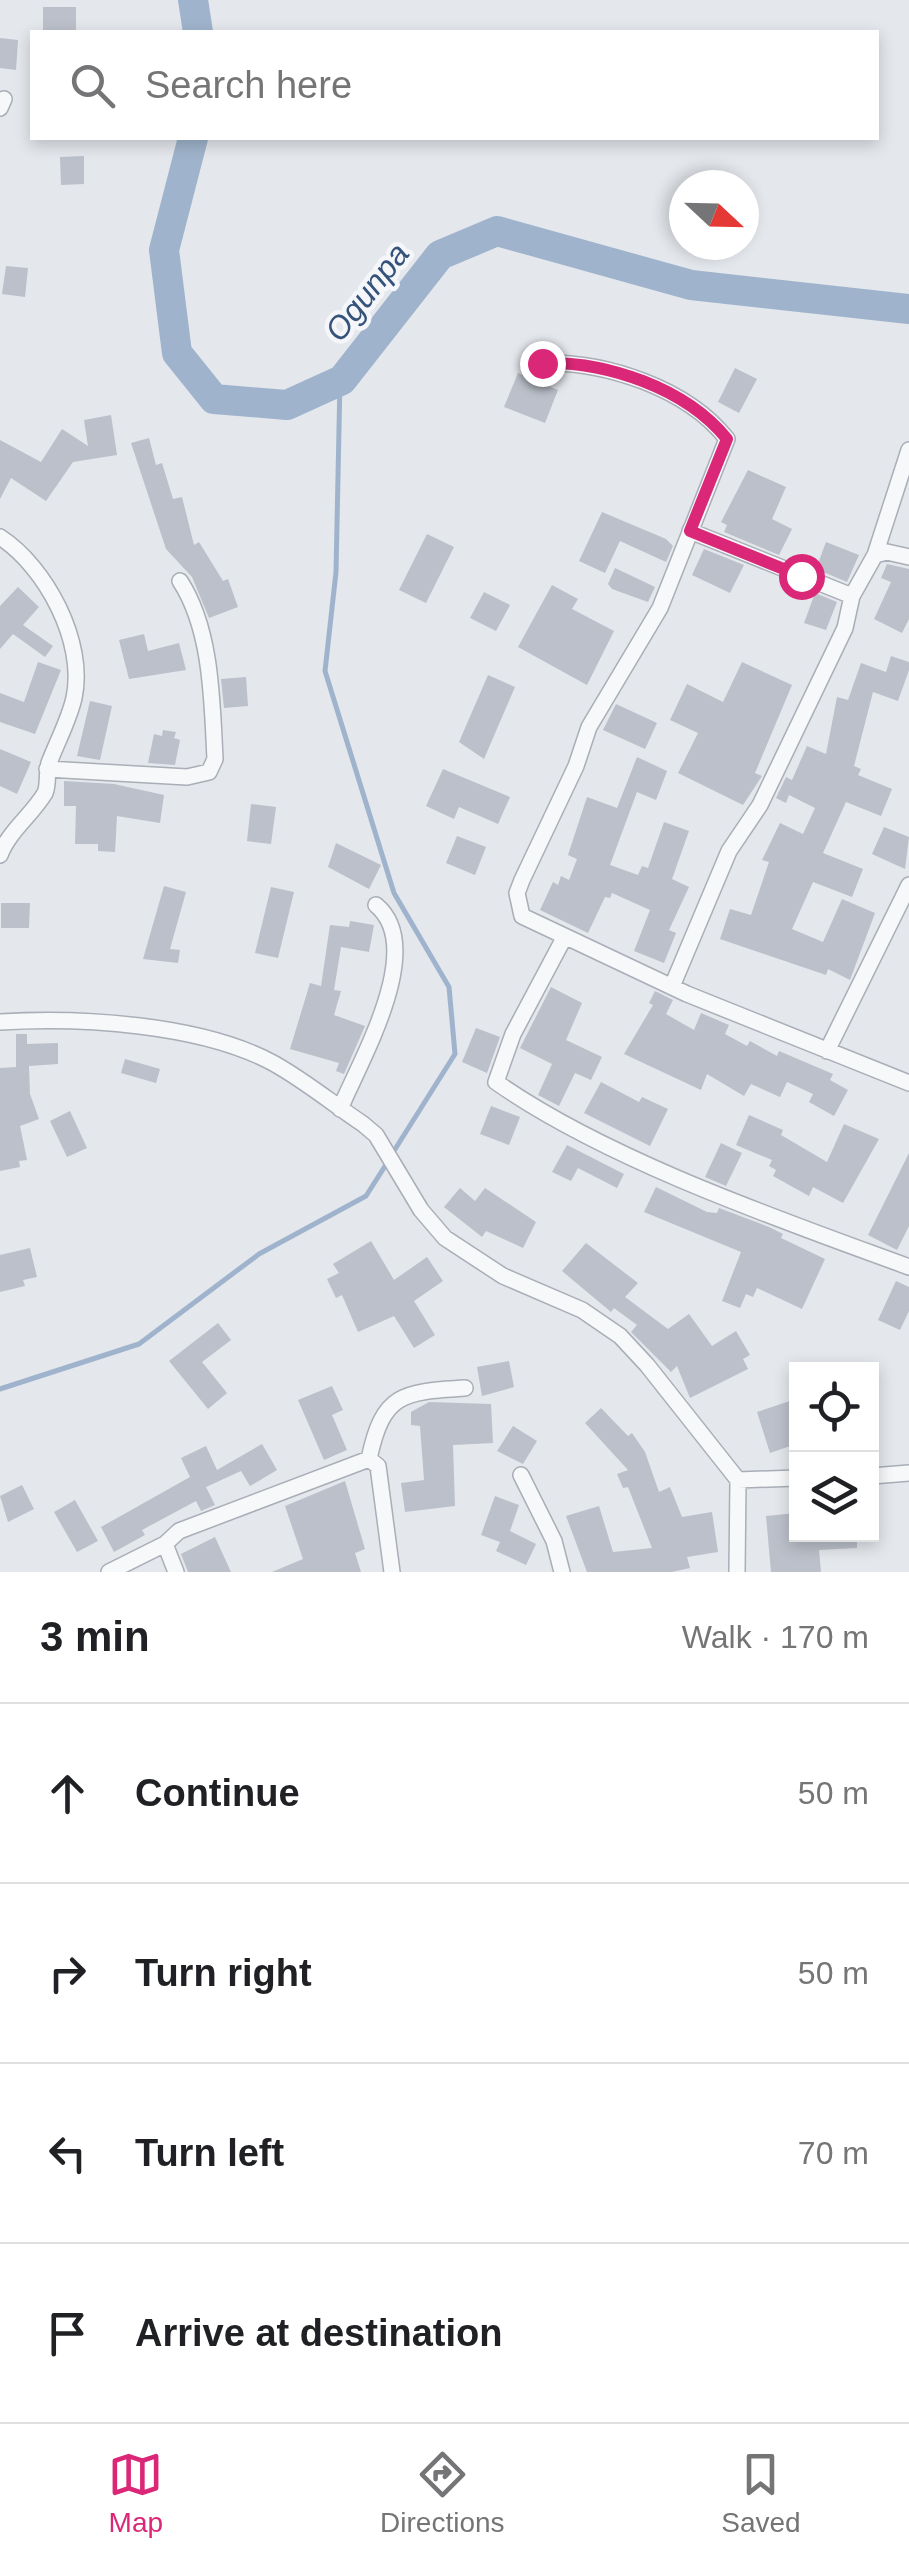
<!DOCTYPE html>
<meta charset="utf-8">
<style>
body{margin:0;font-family:Arial,sans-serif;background:#f2f2f2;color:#202124}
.controls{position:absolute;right:30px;bottom:30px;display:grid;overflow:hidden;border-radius:0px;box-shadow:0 5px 15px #0003}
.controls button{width:90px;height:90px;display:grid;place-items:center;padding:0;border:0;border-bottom:2px solid #e0e0e0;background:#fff;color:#202124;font:50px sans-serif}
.compass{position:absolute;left:669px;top:170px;width:90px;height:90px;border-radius:50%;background:#fff;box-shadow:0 5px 15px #0003;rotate:112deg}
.stop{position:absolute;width:30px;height:30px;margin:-22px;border:8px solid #db2777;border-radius:50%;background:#fff}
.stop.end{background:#db2777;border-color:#fff;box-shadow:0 2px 10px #0008}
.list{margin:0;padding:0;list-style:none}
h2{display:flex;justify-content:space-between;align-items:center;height:130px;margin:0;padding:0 40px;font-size:42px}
h2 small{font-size:32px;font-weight:400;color:#757577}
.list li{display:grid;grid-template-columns:65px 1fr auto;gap:30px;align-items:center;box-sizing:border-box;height:180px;padding:0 40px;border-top:2px solid #e0e0e0}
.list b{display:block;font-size:38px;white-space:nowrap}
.list em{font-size:32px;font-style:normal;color:#757577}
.icon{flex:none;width:55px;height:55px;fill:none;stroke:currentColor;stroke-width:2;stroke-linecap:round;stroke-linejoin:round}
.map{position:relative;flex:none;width:909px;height:1572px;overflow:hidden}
.search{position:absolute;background:#fff;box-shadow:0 5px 15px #0003;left:30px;right:30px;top:30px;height:110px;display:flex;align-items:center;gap:25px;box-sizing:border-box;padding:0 35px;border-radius:0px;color:#757577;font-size:38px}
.sheet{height:850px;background:#fff}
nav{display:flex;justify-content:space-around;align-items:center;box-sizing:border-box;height:140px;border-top:2px solid #e0e0e0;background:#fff;font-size:28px;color:#757577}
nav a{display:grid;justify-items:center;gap:5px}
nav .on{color:#db2777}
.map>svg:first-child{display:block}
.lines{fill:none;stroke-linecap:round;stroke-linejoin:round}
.stream{stroke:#9fb4cc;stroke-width:5}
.river{stroke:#9fb4cc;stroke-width:30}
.building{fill:#bbc0ca}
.street-casing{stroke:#a9aeb7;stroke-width:18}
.street{stroke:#f7f8fa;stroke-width:15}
.route{stroke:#db2777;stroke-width:12}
.labels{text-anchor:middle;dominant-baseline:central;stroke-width:9;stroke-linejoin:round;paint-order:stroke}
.water-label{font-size:32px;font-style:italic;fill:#34527a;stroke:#f4f6f9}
</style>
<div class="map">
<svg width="909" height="1572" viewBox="0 0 909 1572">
<rect width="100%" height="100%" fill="#e4e7ec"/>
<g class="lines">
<path class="stream" d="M340,381L336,572L325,671L394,893L449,987L455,1054L392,1154
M0,1389L139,1344L259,1254L366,1196L387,1163"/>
<path class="river" d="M193,0L198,32
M193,138L164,250L177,353L214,399L287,405L342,380L440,255L497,231L691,285L909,309"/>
</g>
<path class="building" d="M43,7H76V32H43Z
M0,38L18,40L16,70L0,68Z
M84,156V184L61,185L60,157Z
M6,266L28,268L25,297L2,294Z
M735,368L757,379L739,413L718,402Z
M518,373L558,390L545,423L504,407Z
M111,415L117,455L73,462L46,501L11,478L0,499V440L41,462L62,429L88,446L84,420Z
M149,438L156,465L162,463L173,499L182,497L194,545L199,542L223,581L228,579L238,607L209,618L192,577L166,549L131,443Z
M748,470L786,487L772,519L792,529L779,555L724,532L727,525L721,522Z
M602,512L666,539L673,546L666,562L620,541L605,573L579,561Z
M427,534L454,547L426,603L399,590Z
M826,542L859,555L847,582L816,569Z
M704,549L744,565L730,593L692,575Z
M887,564L909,569V619L902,633L874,619L891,582L881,578Z
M615,568L655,587L648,602L612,589L608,584Z
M552,585L578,599L572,609L614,631L587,685L518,647Z
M18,587L39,607L23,625L53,646L45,657L13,634L0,649V606Z
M484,592L510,605L496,631L470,618Z
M815,593L837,602L826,630L804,623Z
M144,634L148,651L179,643L186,670L129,679L119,640Z
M891,656L909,662V670L898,701L873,692L854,766L861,769L858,775L892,789L881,816L846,802L823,853L863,869L852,897L813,882L792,929L823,942L842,899L875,913L850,980L828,969L826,975L720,939L730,909L751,915L769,862L762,860L780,823L803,834L815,808L789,795L786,803L776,798L786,777L792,780L807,746L826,754L837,697L848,700L861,663L886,672Z
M38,662L61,670L35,734L0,722V693L24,702Z
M742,662L792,685L755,773L762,776L743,805L678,773L698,733L670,720L687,684L723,702Z
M488,675L515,687L484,759L459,742Z
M246,677L248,706L224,708L221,679Z
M90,701L112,706L100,760L77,756Z
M616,704L657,723L645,749L603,730Z
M163,730L176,732L174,738L180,740L175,765L148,763L154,734L162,736Z
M0,749L31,762L17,794L0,786Z
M637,757L667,771L656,800L637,792L610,865L638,875L642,866L648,868L664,822L689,831L672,879L689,887L669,930L676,933L664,963L634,951L650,910L612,893L610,898L605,897L588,933L540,910L553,882L558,885L561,876L569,880L577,859L568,855L587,797L617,808Z
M443,769L510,797L498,824L459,807L454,819L426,806Z
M64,781L114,784L164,795L160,823L117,816L115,852L98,851V844H75L76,806H64Z
M251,804L276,807L271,844L247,841Z
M884,827L909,837L905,869L872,854Z
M457,836L486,847L475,875L446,863Z
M336,843L381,865L369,889L328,867Z
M164,886L186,892L170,949L180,950L178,963L143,959Z
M271,887L294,892L278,958L255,953Z
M1,903H30L29,928H1Z
M350,921L374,925L369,952L341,947L334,990L341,991L334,1015L365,1026L344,1074L336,1071L339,1063L290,1049L310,983L321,986L330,925L349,927Z
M551,987L582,1003L566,1040L602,1057L591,1080L575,1073L559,1106L538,1095L552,1064L520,1048Z
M655,991L673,1000L666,1014L694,1030L701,1013L729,1025L725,1034L747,1046L750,1041L777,1056L779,1051L833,1074L830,1080L848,1090L834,1116L809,1102L813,1094L787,1082L780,1097L751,1084L744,1096L707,1074L701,1090L624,1054L653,1005L649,1003Z
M476,1028L500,1037L487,1073L462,1062Z
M16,1034H27V1044L58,1043V1064L29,1066L30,1094L39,1119L20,1126L27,1160L19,1161L20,1167L0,1171V1068L16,1067Z
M125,1059L160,1069L156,1083L121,1073Z
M601,1082L639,1102L642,1097L668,1109L650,1146L584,1113Z
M491,1106L520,1117L509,1145L480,1134Z
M70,1111L87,1148L67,1157L50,1121Z
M749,1115L783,1130L781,1135L827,1162L844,1124L879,1139L843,1203L813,1187L809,1196L773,1176L776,1170L769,1166L772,1160L736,1145Z
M721,1143L742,1153L726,1186L705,1177Z
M567,1145L624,1174L617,1188L578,1168L571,1181L552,1172Z
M909,1153V1226L897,1250L868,1235Z
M656,1187L707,1212L717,1213L719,1208L769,1227L783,1234L781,1238L825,1259L802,1309L757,1288L753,1297L746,1294L740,1308L722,1301L741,1252L644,1212Z
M460,1188L475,1201L485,1188L536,1222L523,1248L486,1231L482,1237L444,1207Z
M371,1241L394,1280L427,1257L443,1281L414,1301L435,1335L414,1348L394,1316L358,1332L342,1295L336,1298L327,1279L339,1273L333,1264Z
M586,1243L638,1283L625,1297L668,1329L689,1314L712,1346L736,1331L750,1355L743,1359L748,1369L690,1398L677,1366L671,1372L631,1332L637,1325L614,1308L611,1312L562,1271Z
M30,1248L37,1277L23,1280L25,1286L0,1292V1255Z
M896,1281L909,1287V1311L900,1330L878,1320Z
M218,1323L231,1340L202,1362L227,1393L208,1409L169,1361Z
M509,1361L514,1387L482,1396L477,1367Z
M332,1386L343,1410L332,1415L347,1450L324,1460L298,1400Z
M796,1399V1444L770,1453L757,1412Z
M429,1402L491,1404L493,1443L453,1445L455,1506L405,1512L401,1483L424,1480L420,1426L411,1425V1412Z
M601,1408L628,1436L632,1433L645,1452L659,1492L670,1487L682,1517L712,1512L718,1552L687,1557L690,1568L672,1572H587L566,1516L599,1506L613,1552L652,1548L628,1487L623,1488L617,1474L628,1470L585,1423Z
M513,1426L537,1441L523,1464L497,1451Z
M262,1444L277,1470L250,1486L241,1471L206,1487L215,1505L201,1511L196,1501L142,1530L145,1535L114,1552L101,1527L190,1477L181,1458L206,1446L217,1470Z
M345,1481L365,1549L355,1553L361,1572H272L303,1559L285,1506Z
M22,1485L34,1509L8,1522L0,1496Z
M495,1496L519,1505L510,1531L536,1544L526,1565L496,1551L500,1542L481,1535Z
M75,1500L98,1541L77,1552L54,1512Z
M796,1513V1534H857V1548L819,1550L821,1572H771L766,1516Z
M215,1537L231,1572H188L181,1554Z"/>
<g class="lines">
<g class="street-casing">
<path id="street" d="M0,108L4,99
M542,363C605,361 687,388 727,439L660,608L589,727L576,766L522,880L517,893L522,916L687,994L909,1083
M693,525L690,531L852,596
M0,537C46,567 86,642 74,698C69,720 57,742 49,763C46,773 49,784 45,793C32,815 9,831 0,855
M875,555L887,552L909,557
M47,769L187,777L209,772L215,759C212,702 212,630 180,581
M564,938L513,1034L496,1082C607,1160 781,1220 909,1267
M673,984L729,851L760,805L845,628L852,596L875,555L909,450
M0,1022C80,1017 201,1024 273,1063C304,1080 333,1104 363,1124L376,1135L421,1210L445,1238L503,1276L582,1310L620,1336L647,1365L738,1480L737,1572
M827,1051L909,885
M340,1109C361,1059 427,947 376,905
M369,1459C383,1393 402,1392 465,1388
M521,1475L554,1541L562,1572
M872,1476L909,1473
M738,1480L796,1478
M109,1572L165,1544
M176,1572L165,1544L179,1531L369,1459L378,1466L392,1572"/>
</g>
<use href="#street" class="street"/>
</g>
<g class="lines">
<path class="route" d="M542,363C606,361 686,388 727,439L690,531L801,576"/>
</g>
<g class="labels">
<g class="water-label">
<text transform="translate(367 292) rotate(-52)">Ogunpa</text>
</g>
</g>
</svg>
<div class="controls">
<button><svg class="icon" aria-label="locate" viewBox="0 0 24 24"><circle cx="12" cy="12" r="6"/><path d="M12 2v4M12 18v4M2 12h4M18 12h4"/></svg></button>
<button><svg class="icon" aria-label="layers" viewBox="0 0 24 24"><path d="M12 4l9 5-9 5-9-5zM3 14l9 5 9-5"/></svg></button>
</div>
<svg class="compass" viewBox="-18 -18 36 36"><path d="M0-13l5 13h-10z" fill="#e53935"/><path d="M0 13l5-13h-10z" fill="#757577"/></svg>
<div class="stop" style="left:801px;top:576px"></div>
<div class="stop end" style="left:542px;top:363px"></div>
<div class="search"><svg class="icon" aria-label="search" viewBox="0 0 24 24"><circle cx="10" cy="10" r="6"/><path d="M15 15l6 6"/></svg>Search here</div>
</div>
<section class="sheet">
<h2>3 min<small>Walk · 170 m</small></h2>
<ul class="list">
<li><svg class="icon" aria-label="ahead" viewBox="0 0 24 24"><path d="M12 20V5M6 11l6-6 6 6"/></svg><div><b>Continue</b></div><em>50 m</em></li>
<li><svg class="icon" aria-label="right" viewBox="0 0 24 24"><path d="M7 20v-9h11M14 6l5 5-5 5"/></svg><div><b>Turn right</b></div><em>50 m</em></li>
<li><svg class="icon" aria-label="left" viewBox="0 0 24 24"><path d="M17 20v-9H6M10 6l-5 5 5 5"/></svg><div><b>Turn left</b></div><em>70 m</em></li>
<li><svg class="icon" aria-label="arrive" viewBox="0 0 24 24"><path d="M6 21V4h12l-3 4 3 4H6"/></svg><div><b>Arrive at destination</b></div></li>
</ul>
</section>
<nav>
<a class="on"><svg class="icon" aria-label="map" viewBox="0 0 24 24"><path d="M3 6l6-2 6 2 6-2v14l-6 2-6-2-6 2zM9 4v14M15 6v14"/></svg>Map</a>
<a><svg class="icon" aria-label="directions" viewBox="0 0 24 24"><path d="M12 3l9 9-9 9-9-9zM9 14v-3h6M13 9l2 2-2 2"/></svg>Directions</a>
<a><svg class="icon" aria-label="saved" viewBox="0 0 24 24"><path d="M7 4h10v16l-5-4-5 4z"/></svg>Saved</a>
</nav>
